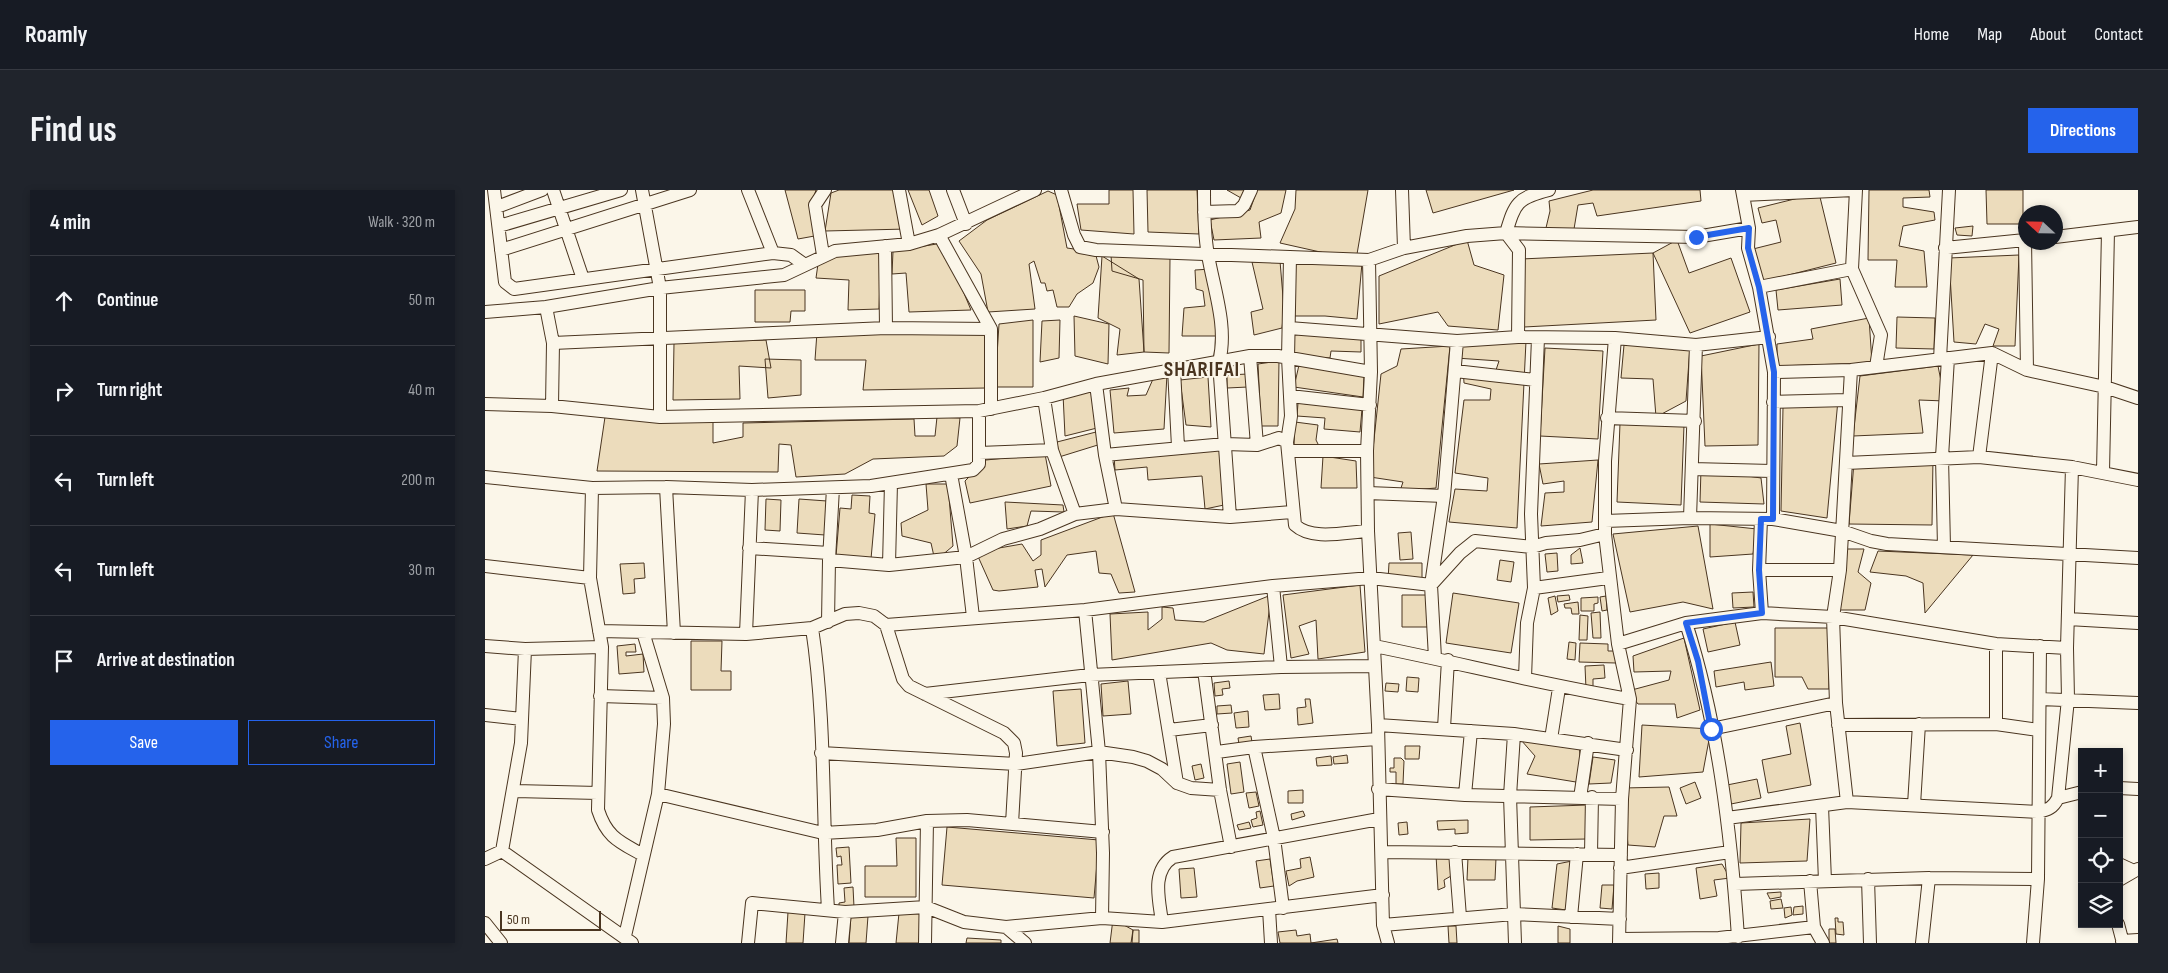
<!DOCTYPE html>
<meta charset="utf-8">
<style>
body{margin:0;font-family:"Sofia Sans Condensed",sans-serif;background:#20242c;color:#f1f3f6}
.controls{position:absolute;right:15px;bottom:15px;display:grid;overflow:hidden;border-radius:0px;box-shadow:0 2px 8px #0003}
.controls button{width:45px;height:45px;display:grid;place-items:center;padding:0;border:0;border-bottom:1px solid #363941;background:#171b24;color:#f1f3f6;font:25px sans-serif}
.compass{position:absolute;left:1533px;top:15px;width:45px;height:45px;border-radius:50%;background:#171b24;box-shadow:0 2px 8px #0003;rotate:292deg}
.scale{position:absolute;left:15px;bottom:12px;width:101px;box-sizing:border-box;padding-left:5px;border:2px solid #4a3520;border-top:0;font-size:14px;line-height:18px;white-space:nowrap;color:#4a3520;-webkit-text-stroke:4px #fbf6e9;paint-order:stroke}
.stop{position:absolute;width:15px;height:15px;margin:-11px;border:4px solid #2563eb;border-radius:50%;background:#fff}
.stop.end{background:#2563eb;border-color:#fff;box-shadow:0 1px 5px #0008}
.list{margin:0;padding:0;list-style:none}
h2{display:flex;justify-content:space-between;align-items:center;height:65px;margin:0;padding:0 20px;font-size:21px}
h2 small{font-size:16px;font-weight:400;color:#9ea1a6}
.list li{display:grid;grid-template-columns:32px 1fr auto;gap:15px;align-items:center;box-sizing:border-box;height:90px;padding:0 20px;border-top:1px solid #363941}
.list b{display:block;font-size:19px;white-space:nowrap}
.list em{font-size:16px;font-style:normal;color:#9ea1a6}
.actions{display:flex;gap:10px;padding:15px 20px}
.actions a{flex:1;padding:11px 0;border:1px solid #2563eb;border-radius:0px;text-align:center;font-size:18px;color:#2563eb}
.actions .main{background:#2563eb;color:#fff}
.icon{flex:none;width:28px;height:28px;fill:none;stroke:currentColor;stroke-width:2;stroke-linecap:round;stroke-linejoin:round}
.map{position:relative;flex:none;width:1653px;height:753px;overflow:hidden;border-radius:0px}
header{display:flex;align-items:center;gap:30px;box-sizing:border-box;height:70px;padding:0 25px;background:#171b24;border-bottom:1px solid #363941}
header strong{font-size:24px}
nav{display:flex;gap:28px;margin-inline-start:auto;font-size:18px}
.intro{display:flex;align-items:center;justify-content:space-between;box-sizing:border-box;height:120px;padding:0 30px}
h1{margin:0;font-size:35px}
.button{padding:12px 22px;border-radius:0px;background:#2563eb;color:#fff;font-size:18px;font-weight:700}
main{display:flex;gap:30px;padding:0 30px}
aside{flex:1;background:#171b24;border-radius:0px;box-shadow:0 2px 8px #0003}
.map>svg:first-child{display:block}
.building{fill:#ecdcbc;stroke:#4a3520}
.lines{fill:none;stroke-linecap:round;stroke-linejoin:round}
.street-casing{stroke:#4a3520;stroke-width:14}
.street{stroke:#fbf6e9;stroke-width:12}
.route{stroke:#2563eb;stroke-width:6}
.labels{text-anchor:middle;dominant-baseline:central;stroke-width:4;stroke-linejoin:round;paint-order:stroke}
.district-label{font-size:21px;font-weight:bold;letter-spacing:1px;fill:#4a3520;stroke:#fbf6e9}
</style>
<header>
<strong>Roamly</strong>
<nav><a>Home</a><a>Map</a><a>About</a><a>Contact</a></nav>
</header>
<div class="intro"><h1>Find us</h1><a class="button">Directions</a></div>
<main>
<aside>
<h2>4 min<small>Walk · 320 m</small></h2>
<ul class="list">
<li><svg class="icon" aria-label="ahead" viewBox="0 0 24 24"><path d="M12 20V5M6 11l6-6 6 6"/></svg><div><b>Continue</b></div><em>50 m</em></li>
<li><svg class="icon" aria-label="right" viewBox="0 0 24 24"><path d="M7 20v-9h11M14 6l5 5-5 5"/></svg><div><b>Turn right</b></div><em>40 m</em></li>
<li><svg class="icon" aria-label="left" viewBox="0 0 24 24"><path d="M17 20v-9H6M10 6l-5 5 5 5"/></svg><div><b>Turn left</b></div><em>200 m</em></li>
<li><svg class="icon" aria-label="left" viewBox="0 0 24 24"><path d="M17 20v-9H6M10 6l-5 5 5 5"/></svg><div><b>Turn left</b></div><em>30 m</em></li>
<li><svg class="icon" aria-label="arrive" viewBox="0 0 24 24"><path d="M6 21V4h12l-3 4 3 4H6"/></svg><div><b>Arrive at destination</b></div></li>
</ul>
<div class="actions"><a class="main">Save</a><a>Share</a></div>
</aside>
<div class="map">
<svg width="1653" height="753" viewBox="0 0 1653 753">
<rect width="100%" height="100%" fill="#fbf6e9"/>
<path class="building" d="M300,0H331L325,19L335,45L313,49Z
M354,0H411L422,39L340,41L346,3Z
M423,0H444L453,26L437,35Z
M624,0H648L649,44L596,40L592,14H624Z
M662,0H712L714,44L663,42Z
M742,0H759L756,8Z
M772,0H801L796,23L774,32L776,48L729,50L725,30L765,20Z
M811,0H883L871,70L795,53L810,19Z
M941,0H1029L948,23Z
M1108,0H1215L1216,11L1112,26L1108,13L1093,15L1089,39L1060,42L1065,21L1064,11Z
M1384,0H1444L1445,7L1418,8V17L1449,22L1450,30L1418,36L1414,56L1439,61L1442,97H1410L1412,70H1383Z
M1501,0H1538V34H1502Z
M563,1L572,5L582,58L610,62L614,77L608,93L592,104L584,117H572L568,100L562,101L560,93H556L549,71L544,74L550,119L503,122L496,84L474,51L502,30Z
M1334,3L1351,73L1276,92L1268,59L1296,52L1291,30L1277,33L1273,18Z
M1488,36L1487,46L1472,45L1470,38Z
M982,50L989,75L1019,85L1013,140L963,136L953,122L894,134V86Z
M1192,50L1204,83L1246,68L1265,122L1205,143L1168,63Z
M458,53L486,120L424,122L421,83L407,84L408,61Z
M396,61L394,119L363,120L364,90L331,88L333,74L351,65Z
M1168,63L1171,130L1039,137L1036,69Z
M626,65L685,68L684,163L659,162L658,90L627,81Z
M1534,65L1530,156H1508L1514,139L1500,134L1491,154L1469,152L1464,68Z
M617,66L654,89L659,162L632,165L635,139L613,128Z
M795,71L799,119L797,138L769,145L766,122L778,119L767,72Z
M809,73H877L872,129L840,126H804Z
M726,79L734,146H697L699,118L720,116L718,101L711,99L710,80Z
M1355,89L1357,115L1293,120L1291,100Z
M270,100H320V121H306L305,132H270Z
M589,126L624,134L623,174L590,166Z
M1412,127L1450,128L1449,159L1411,158Z
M1384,128L1387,173L1292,176V154L1328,149L1326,139Z
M548,130V197H510L514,134Z
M575,130L574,168L555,172L557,131Z
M332,142L506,144L501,198L378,200L381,170H330Z
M809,143L876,146V162L846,161L845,168L808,166Z
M281,150L286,178L254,176L255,209L188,210L189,153Z
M1041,151L1032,338L964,332L970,299L1002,301L1003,288L970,283L979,210H1005L1006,199L979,193L978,176L1009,186L1014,171L971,168L976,155Z
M1274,154L1273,255L1220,256L1216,166Z
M1139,155L1205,157L1201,211L1171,227L1168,189L1136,188Z
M965,156L951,298L915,301L918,292L885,287L896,184L912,176L916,159Z
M1060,158L1118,161L1113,249L1055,246Z
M280,169L316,170V205L283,208Z
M794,171L793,236H776L773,174Z
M814,175L879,185L878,207L809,197Z
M1453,176L1460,211L1434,210L1438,243L1368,246L1375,186Z
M682,184L679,239L629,243L625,200L644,198L642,206L661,205L668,189Z
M763,184V197L742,198V185Z
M723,187L726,237L701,235L695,190Z
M606,201L612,238L580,246L578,204Z
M1353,210L1342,328L1296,321L1298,217Z
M813,213L877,219L875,242L839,239L840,228L812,226Z
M120,227L228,230V253L258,247V233L429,229L430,246H450L452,227L475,228L472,256L459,266L388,269L360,284L311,287L306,255L294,254L293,282L112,281Z
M810,232L833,235L831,250L834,256L809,255Z
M1135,233L1199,235L1196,315L1132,312Z
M611,242L616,254L574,267L572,252Z
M738,257L739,315L720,319L717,286L663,290L662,277L630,280L629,266Z
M560,264L566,296L485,313L480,291L501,270Z
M838,266L871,271L872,298H836Z
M1448,268L1447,335L1364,334L1369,272Z
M1113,270L1107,332L1056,336L1060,303L1079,302V291L1058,294L1054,274Z
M1216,279L1276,288L1279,314L1215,312Z
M441,294H463L468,356L450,371L446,353L417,346L416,333L443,320Z
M367,305L385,306L384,323L390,324L386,369L351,366L355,318L366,319Z
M281,309L296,310L295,341L280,340Z
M314,309L342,311L340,345L312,343Z
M520,312L578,315L579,322L546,321L542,336L522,339Z
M628,323L650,402L634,403L626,384L614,383L611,361L582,365L560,397L557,379L550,380L553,397L514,401L508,400L491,362L537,354L548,371L556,365V350Z
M1225,334L1272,339L1268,364L1225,367Z
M1213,336L1228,419L1198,412L1145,422L1128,344Z
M926,342L928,369L915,370L913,343Z
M1095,358L1098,373L1086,374V365Z
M1358,359H1379L1373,382L1386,393L1380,420H1355Z
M1393,361L1488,365L1440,423L1438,393L1421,386L1385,382Z
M1072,363L1073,381L1062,382L1060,364Z
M1015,370L1029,372L1026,392L1012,390Z
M159,373L160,388L149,389L150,403L138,404L135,374Z
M904,373H937V390H903Z
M875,395L880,462L833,469L831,430L814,436L824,464L806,468L798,405Z
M1268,402L1269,417L1248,418L1247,403Z
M968,403L1034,413L1026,463L961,453Z
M786,405L779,464L742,460L726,453L627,470L625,424L663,422V440L677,429V417L688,418L690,430L719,432Z
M917,405H944V437H917Z
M1084,405L1085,410L1073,412L1072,406Z
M1070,406L1073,421L1066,425L1063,408Z
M1121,406L1122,420L1117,421L1115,407Z
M1113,407V413L1109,414V421H1096V408Z
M1093,412L1094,424H1087L1086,418H1080L1079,414Z
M1115,422L1116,448H1108L1106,423Z
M1095,425L1103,426L1102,450H1094Z
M1250,432L1255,455L1223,462L1218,439Z
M1290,438H1344V499H1323L1317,487H1290Z
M1199,448L1215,520L1192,528L1190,514H1153L1143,501L1184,490L1186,481L1149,482L1148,466Z
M206,451H237L236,481H246V500H206Z
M1084,452L1091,453L1090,470L1082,469Z
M1095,453L1123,454V461H1131V473L1094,472Z
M150,454L151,462H141V466L158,464L159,482L134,484L132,456Z
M1286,472L1289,496L1260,500L1259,492L1231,497L1229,481Z
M1119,475L1120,488L1108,489V499H1101L1100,476Z
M922,487L934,488L933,502L921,501Z
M643,491L646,524L618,526L616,494Z
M744,491L745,498L737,499L738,505L730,506L729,493Z
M901,493L914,494L913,502L900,501Z
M596,499L600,553L572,556L568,501Z
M794,504L795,519L780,520L778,505Z
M820,509H825L828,533L813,535L812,518L821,517Z
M746,515L747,523L732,524V516Z
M763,521L764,537L751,538L749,523Z
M1315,533L1326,595L1283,603L1277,570L1306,564L1301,536Z
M1157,535L1226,539L1218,582L1154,587Z
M766,546L767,552L754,554L753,548Z
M1036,550L1094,552L1097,593L1042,584L1050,566Z
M920,556H935L934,569H920Z
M862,565L863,573L849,574L848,567Z
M846,566L847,575L832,576L831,568Z
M1108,567L1130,570L1126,593L1104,594Z
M909,568H916L919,571L918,594H911V582H905V578H909Z
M755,572L759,602L746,604L742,574Z
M716,574L719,588L710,590L707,576Z
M1272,589L1276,608L1246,614L1242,595Z
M1210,592L1216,608L1201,614L1195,598Z
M1184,597L1192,626H1179L1170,657L1143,655L1138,598Z
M818,600V613H803V601Z
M771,602L774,616L764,618L761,603Z
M1102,615V649L1045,650V617Z
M775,621L778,635L768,637L766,630L772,628L771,622Z
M818,621L820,626L807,630L806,624Z
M1325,629L1322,671L1255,673L1256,633Z
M983,630V643L970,644V639L953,640L952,631Z
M764,632L766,638L754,640L752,635Z
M922,632L923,644L914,645L913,633Z
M462,637L614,650L609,708L457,695Z
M411,648H431V707H380V676H412Z
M364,657L366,693L353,694L352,675H357L356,666L352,667L351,658Z
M964,664L966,686L959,690L960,697L953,700L951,665Z
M825,667L829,687L812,691L804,696L801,681L816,678L815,669Z
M983,667L1011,668L1010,690H982Z
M785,669L789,696L775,698L771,671Z
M1087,671L1081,720L1067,718L1072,674Z
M1237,674L1245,688L1229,690L1232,706L1215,709L1211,678Z
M709,678L712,707L696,708L694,679Z
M1174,683V698L1161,699L1160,684Z
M1117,695H1129L1127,719L1115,718Z
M368,697L369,717L354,718V713L360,712L359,698Z
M1296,702V707L1285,709L1282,703Z
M1296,709L1298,718L1286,719L1285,711Z
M1318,716V724L1308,725L1309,717Z
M1306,717L1307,725L1300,728L1299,718Z
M303,722L320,723L318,753H301Z
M414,723L436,724L434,753H411Z
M366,725L383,726L381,753H364Z
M1350,728H1353V732H1358L1359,745L1351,744Z
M628,729L648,740L646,753H625Z
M963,736H971L972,753H964Z
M1073,736L1085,739V753H1073Z
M1344,739H1350L1351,753H1344Z
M648,740H654V753H647Z
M811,740L812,746L825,744L826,753L852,749L853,753H795L793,742Z
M482,748L516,750V753H481Z"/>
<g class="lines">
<g class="street-casing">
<path id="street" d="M9,0L20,92L29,99L288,63L263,0
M68,0L98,89
M157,0L175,98V227
M414,0L424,54
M468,0L481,34
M576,0L589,45L595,57L611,60L884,70L919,58L982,46L1021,43L1211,47L1264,38
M719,0C719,22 719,44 723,65C729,100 743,137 734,172L745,327
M917,0L919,58
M1257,0L1264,38L1263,58L1274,97L1289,182L1288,329
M1258,5L1369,0
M12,17L57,0
M719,22L753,21L759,15L766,0
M14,36L136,0
M1021,43L1034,60L1033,147
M1021,43C1030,13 1032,8 1064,0
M454,45L550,0
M1570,47L1653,37
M1540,50L1542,180
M400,56L401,138
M1460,58L1540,50
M16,60L205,0
M288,63L306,65L320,75
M338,65L330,15L340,0
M805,67L803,168L806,226L802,252L810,335C827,351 861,342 883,341
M884,70L886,182L882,261L883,341L893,535L898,735L903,753
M1274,97L1367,79
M61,117L68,153L67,216
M0,122L61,117L175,98L299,85L350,61L424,54L454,45L506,139V219
M804,138L972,151L1033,147L1130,148L1211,155L1205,328
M1130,148L1120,271V344L1133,454L1145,509L1137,609L1134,753
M68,153L401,138L506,139
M1211,155L1284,147
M765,166L772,255
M1455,169L1464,0
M689,179L693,257
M970,181L1050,190
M1289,182L1366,180L1507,163L1542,180L1620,197L1653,208
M611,194L620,265L631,319
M805,206L885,215
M559,208L567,260L590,324
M1288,212L1363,210
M0,214L67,216L175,227L494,221L559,208L611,194L765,166H793L886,182
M1122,228L1210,231
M804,261H882
M494,263L567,260
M620,265L740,254L772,255L794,248L802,252
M1494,267L1507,163
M1361,273L1494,267L1587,277L1653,290
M1207,279L1287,281
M1618,282L1623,41
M466,284L481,367L488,427
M0,287L107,298L181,297L267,300L386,296L488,280L494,274V221
M181,297L189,443
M107,298L105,388L117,457L113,620C122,648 135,652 158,665
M883,303L959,306
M1276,329L1274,380L1277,423
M1120,331L1205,328L1288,329L1357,341L1386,351L1402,354L1653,368
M1459,357L1457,267L1463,168
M264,358L344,363
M344,370L404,375L481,367L518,349L555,339L590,324L631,319L745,327L807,322
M404,375L406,293
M0,376L105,388
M1274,380H1355
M946,395L975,363L990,351L1047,357L1061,353L1095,350L1120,344
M788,396L796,477
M1049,398L1123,388
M600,420L614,562L618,663L617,728
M1583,429L1653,433
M343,432L344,370L348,298
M1201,433C1233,533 1246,643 1253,747
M401,435L600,420L788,396L886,388L946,395
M327,438C341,530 337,626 343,719
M114,441L261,444L327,438L360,424L374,423L389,426L401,435L418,489L424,496L519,543L529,553L531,563L527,634
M261,444L267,300
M1133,454L1201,433L1277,423L1348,427L1511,454L1582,458
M0,456L40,459L117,457
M889,456C975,473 1059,495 1145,509
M950,468L946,395L959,306L972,151
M719,480L735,600L746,657
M674,482L692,593
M1040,488L1042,433L1049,398L1046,324L1053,148
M440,504L605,485L796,477L890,476
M115,506L178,508
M1555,509L1653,513
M0,525L37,529
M1511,534V454
M893,535L1029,544L1142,560
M1353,535L1511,534L1553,540
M959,538L963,470
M1226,539L1351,513
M684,540L727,535
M1029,544L1025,606L1030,753
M1066,549L1074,498
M769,557L789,648L798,718
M732,562L769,557L893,549
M336,563L531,574L614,562L648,567L662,571L677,579L692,593L706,598L735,600
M1634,598L1653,599
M893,599L980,605L1137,609
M30,601L113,603
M173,604L338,643L392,640L442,631L482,630L618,642
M980,605L986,541
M1095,608L1103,553
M1573,608L1597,602
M1362,612L1351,513L1348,427L1355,380L1366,180L1391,177L1396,145L1367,79L1371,0
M1429,615L1434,534
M1337,616L1340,691
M1242,628L1362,612L1552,622C1563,620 1568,618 1573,608L1583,509L1582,458L1587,277
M17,661L36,553L40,459
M897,662L1136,665
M970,662L975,727
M1106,664L1107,607
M0,669L17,661L147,753
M1634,674L1649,681
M1135,678L1245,662
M1383,689L1385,753
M1634,690L1653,679
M1325,691L1329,737L1338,753
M1250,694L1444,688L1553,689
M784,719L786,753
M1086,727L1092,664
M677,732C674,709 666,681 688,667L894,629
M0,733L16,753
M1633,734L1638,753
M898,735L1029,724L1135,729
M521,737L540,753
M140,746L173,604L179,534L178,508L158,442
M1134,749L1234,748L1329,737
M1637,751L1653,750
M263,753L267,713L360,722L441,717L479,732L521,737L617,728L677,732L898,705
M357,753L360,722
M440,753L442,631
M1437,753L1444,688
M1548,753L1553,689L1555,456"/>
</g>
<use href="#street" class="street"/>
</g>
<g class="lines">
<path class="route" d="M1211,47L1264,38L1263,58L1274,97L1289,182L1288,329H1276L1274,380L1277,423L1201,433L1213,471L1226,539"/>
</g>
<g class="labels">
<g class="district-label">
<text x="717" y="179">SHARIFAI</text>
</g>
</g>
</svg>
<div class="controls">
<button>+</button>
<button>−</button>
<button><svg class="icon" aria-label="locate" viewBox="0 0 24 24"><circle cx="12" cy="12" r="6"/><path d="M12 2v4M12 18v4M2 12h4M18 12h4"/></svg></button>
<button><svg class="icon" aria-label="layers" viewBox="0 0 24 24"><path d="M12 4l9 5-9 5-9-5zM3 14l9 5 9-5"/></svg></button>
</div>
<svg class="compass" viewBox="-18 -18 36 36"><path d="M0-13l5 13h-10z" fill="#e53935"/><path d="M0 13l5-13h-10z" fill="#9ea1a6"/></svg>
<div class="scale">50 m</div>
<div class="stop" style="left:1226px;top:539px"></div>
<div class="stop end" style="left:1211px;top:47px"></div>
</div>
</main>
